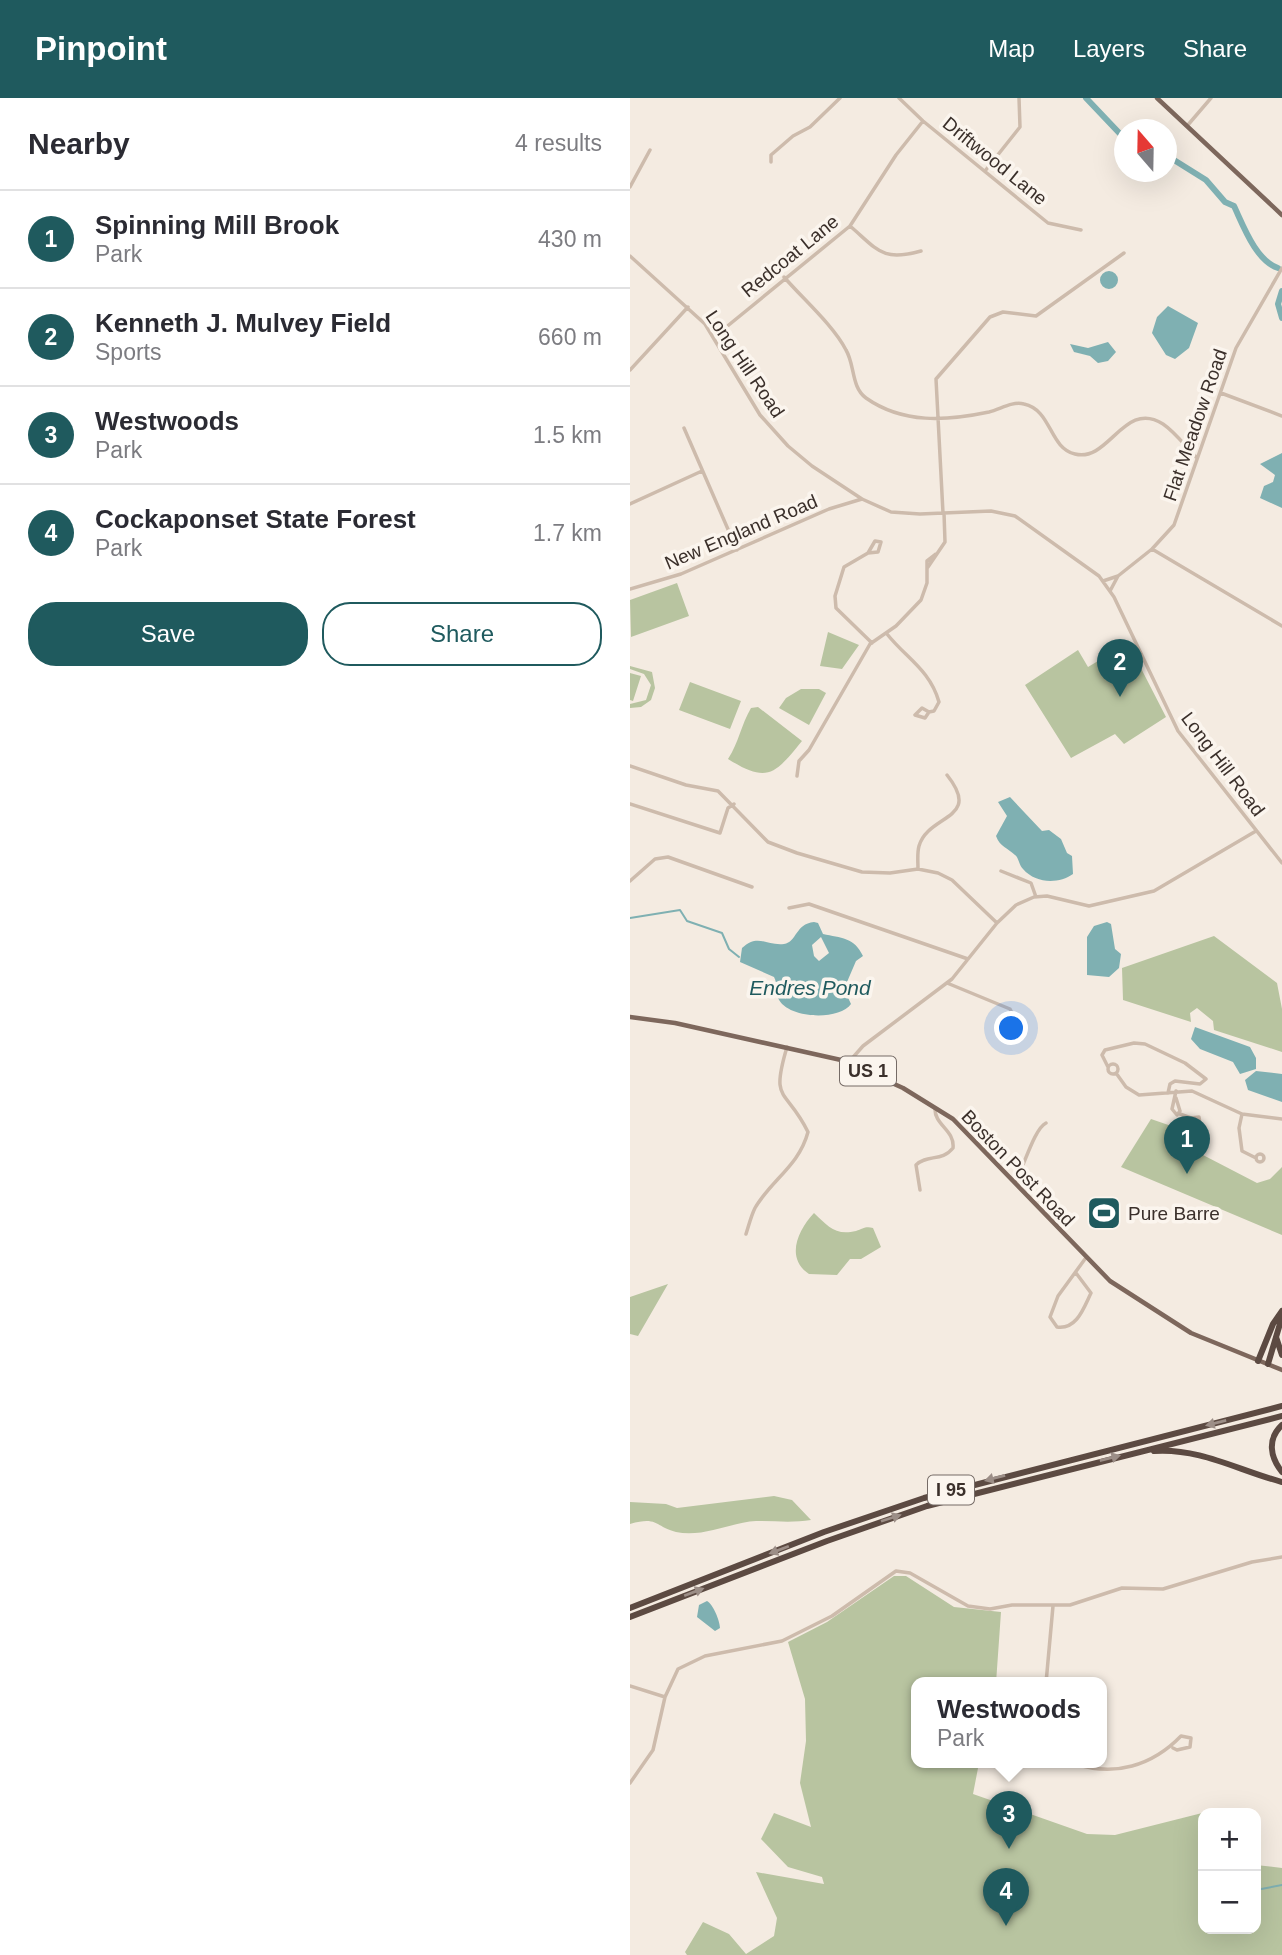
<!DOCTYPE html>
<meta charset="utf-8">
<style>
body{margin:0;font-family:Arial,sans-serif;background:#f2f2f3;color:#2b2b33}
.controls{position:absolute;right:21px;bottom:21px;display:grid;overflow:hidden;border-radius:14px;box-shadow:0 7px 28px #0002}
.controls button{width:63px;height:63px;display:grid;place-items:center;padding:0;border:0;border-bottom:2px solid #e1e1e2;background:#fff;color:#2b2b33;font:35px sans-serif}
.compass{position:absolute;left:484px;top:21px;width:63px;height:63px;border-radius:50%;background:#fff;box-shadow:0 7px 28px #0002;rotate:340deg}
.you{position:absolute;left:382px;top:931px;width:24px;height:24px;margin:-18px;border:5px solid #fff;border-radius:50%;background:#1a73e8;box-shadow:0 0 0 10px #1a73e833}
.badge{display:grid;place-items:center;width:46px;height:46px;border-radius:50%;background:#1f5a5e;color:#fff;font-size:23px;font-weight:700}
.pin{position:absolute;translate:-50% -58px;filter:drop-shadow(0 2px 4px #0008)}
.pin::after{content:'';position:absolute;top:37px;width:24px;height:21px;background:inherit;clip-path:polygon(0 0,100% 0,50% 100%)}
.popup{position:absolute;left:281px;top:1579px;width:196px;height:91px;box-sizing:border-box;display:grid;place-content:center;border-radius:14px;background:#fff;filter:drop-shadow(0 2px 5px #0005);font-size:23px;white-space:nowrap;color:#7c7c81}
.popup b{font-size:26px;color:#2b2b33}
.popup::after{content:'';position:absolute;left:50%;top:100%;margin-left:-14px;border:14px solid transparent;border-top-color:#fff}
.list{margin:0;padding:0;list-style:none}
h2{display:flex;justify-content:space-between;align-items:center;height:91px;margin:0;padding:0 28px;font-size:30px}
h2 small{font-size:23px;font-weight:400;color:#7c7c81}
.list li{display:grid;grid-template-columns:46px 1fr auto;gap:21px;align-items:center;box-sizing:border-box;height:98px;padding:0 28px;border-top:2px solid #e1e1e2}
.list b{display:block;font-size:26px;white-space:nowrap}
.list p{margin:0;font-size:23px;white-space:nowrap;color:#7c7c81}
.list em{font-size:23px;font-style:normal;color:#7c7c81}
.actions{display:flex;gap:14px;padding:21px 28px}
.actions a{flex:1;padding:16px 0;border:2px solid #1f5a5e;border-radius:28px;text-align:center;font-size:24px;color:#1f5a5e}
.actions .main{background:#1f5a5e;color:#fff}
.map{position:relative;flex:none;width:652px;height:1857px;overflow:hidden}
header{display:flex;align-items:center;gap:42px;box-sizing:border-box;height:98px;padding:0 35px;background:#1f5a5e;color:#fff}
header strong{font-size:33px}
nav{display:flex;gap:38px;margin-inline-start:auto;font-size:24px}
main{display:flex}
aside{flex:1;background:#fff}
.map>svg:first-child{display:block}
.green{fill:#b8c4a0}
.water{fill:#7fb0b2;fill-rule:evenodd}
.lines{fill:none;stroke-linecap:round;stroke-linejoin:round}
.stream{stroke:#7fb0b2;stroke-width:2}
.river{stroke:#7fb0b2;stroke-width:6}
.minor{stroke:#cdbbac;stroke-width:3.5}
.major{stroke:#7d675c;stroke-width:4.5}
.highway{stroke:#5c4a42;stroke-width:6}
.oneway{fill:#9c8e87}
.labels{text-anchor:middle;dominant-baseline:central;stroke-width:7;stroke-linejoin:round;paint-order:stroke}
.shield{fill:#fbf5ee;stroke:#756b66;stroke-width:2}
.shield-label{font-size:18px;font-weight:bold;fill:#3b302b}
.street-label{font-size:19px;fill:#3b302b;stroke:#fbf5ee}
.poi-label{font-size:19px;fill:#3b302b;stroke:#fbf5ee;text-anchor:start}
.water-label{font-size:21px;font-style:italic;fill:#1f5a5e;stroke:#fbf5ee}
</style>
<header>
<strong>Pinpoint</strong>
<nav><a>Map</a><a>Layers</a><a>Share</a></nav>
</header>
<main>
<aside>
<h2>Nearby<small>4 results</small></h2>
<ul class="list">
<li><span class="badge">1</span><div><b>Spinning Mill Brook</b><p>Park</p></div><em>430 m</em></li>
<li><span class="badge">2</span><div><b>Kenneth J. Mulvey Field</b><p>Sports</p></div><em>660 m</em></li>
<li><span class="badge">3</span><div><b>Westwoods</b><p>Park</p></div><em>1.5 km</em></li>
<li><span class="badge">4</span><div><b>Cockaponset State Forest</b><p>Park</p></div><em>1.7 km</em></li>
</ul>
<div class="actions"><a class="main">Save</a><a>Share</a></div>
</aside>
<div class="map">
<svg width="652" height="1857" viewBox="0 0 652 1857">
<rect width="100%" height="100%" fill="#f4ebe1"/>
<path class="green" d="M47,485L59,518L1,539L0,502Z
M198,534L229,547L212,571L190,568Z
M498,545L536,619L494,646L485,636L441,660L395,587L448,552L458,569Z
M0,568L22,574L25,590L21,602L11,609L0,610V606L16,602L21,587L14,576L0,571Z
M0,575L11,578L3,603L0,602Z
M60,584L111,603L100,631L49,612Z
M171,591H189L196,595L179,627L149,610L156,600Z
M128,609L172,643C145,676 138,686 98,661C109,644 111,627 121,610Z
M584,838L647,885L652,911V954L584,932L583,923L567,910L560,915L561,924L493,902L492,870Z
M521,1021L553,1032L576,1047L573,1057L627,1085L640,1081L652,1069V1137L491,1069Z
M184,1115C198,1128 205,1138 226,1133C233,1131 235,1128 243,1130L251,1149L231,1161H220L207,1177L179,1176C155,1160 168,1132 184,1115Z
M38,1186L8,1238L0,1236V1199Z
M144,1398L162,1402L181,1422C163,1425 145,1423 126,1423C102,1424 73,1440 46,1434C24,1428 28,1418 0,1426V1404L36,1406L47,1410Z
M264,1478H276L324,1509L371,1514L366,1585H286V1665H349L343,1696L457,1736L485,1737L592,1710V1715H573V1831H626V1767L652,1770V1857H57L55,1854L73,1824L99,1836L116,1856L144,1838L147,1820L126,1774L194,1786L192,1779L158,1769L131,1741L144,1715L181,1729L170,1685L176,1643L175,1601L158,1544L197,1524Z"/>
<path class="water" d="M470 182a9 9 0 1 1 18 0a9 9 0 1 1-18 0Z
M538,208L568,225L559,250L545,261L536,257L522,235L527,219Z
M478,244L486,254L478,263L468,265L460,258L444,254L440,246L458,250Z
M652,355V410L630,400L634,388L643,384L645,377L630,366Z
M380,699L412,733L419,732L431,741L437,755L442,758L443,776C429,786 406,786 393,771C389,767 389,760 385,757C378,750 370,749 366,738L377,718L368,704Z
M184,824L188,825L193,836C211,840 224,839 233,858L226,863L214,891L221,906C209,923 157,921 148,900C145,893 148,886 144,879L110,864L112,850C128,835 136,848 154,846C167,844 165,826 184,824ZM191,839L199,855L189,863L184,858L182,847Z
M477,824L481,826L485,851L491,856L489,870L479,879L457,877V839L464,828Z
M565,929L620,949L626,960V971L610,976L603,964L570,951L561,941Z
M626,973L652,976V1004L618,992L615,982Z
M77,1503C83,1506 90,1523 90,1530L85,1533L67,1519L69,1507Z"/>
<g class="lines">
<path class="stream" d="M0,820L50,812L57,823L92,835L99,851L109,859
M626,1792L652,1787"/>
<path class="river" d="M456,0L494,40
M536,57L576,82L595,104L604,108C613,127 626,163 648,170
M652,193L648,206L652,220"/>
<path class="minor" d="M269,0L293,23L418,125L451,132
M557,28L581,0
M141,64V57L163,38L180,29L210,0
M355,73L390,29L389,0
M0,89L20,52
M220,128C248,152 252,164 291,153
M0,158L75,226L130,317L158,348L182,368L232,401L261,414L290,416L361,413L385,418L469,478L484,499L548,633L652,765
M154,179C173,201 203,227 216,252C225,267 221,289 236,300C273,326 316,323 359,314C371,311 382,303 394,306C422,312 419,350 445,356C479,365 494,301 533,326C545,334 556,349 567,360
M84,239L220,128L266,57L293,23
M0,272L58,209
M591,295L652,318
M54,330L107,452
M0,406L72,373
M313,415L306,281L360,219L373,214L406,218L494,155
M522,451L652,528
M238,455L245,443L251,444L248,454L238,455L214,469L205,498L206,510L242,545
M298,469L315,444L314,415
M473,483L488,478L522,451L544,427L606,250L652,170
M0,491L51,476L199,411L232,401
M480,493L488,478
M257,536C276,560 300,572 309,604L304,613L299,614L292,610L285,617L295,620L299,614
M0,668L56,687L88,693L138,744L167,755L232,774L260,775L288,771L308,775L322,782L367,825
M167,678L169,663L179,652L240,546L266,528L291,502L297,485V463L306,456
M0,706L90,735L98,710L104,706
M288,771C288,764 287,755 289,748C298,716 353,722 317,677
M371,773L401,785L406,799
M0,783L25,761L38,759L122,789
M159,810L179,806L338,861
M317,885L380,911L384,919L380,931L373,938
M218,965L233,948L322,881L367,825L386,807L404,799L417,798L459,808L524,793L626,733
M478 971a5 5 0 1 1 10 0a5 5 0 1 1-10 0Z
M478,969L472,957L475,952L504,945L515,946L555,965L576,981L570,986L545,983L540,986L538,995
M486,975L496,989L509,997L562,993L612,1016L652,1021
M546,993L542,1011L547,1017L550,1013L546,1000
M550,1016L561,1020L569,1019L570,1026
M612,1016L609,1030L612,1053L626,1060
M626 1060a4 4 0 1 1 8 0a4 4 0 1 1-8 0Z
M385,1084C394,1069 404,1031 416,1025
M290,1092L286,1067C297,1056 312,1064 323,1050C325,1032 304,1027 305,1010
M116,1136C119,1127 121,1118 125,1110C141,1082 169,1068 178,1034C156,989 140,1006 157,949
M446,1175L461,1195C454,1209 447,1232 427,1229L420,1219L428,1198L455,1161
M416,1585L423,1508
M0,1588L35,1599
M444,1665C484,1680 523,1667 551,1638L561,1640L560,1649L547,1652L543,1650
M0,1685L23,1652L35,1599L48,1571L75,1558L152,1543L202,1518L266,1473L280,1475L338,1508L360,1511L382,1507H440L492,1490L533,1491L622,1464L652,1459"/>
<path class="major" d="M527,0L652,117
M0,919L45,925L211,962L273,990L323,1021L480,1183L561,1235L652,1272"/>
<path class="highway" d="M646,1239L652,1257
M628,1263L643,1226L652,1213
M638,1266L652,1219
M652,1327C637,1341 640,1359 652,1374
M524,1353C571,1350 607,1372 652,1384
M0,1510L194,1434L294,1400L652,1308
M0,1519L197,1443L297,1408L652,1318"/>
</g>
<defs><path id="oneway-solid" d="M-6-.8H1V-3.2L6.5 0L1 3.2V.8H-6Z" transform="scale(1.75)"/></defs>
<g class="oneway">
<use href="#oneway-solid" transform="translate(586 1325) rotate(166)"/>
<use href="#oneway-solid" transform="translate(480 1360) rotate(-14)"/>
<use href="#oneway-solid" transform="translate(365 1380) rotate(165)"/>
<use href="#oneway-solid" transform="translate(261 1420) rotate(-18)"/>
<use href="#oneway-solid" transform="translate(149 1452) rotate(159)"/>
<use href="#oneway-solid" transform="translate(64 1494) rotate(-21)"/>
</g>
<defs>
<g id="stadium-square" transform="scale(1.75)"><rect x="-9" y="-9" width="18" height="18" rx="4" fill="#1f5a5e" stroke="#fbf5ee"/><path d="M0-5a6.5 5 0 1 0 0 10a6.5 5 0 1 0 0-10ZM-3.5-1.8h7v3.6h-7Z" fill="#fff"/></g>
</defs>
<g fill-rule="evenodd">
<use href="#stadium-square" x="474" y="1115"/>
</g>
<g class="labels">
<g class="shield">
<rect x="210" y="958.5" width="56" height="29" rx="5"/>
<rect x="298" y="1377.5" width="46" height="29" rx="5"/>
</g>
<g class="shield-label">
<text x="238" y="973">US 1</text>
<text x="321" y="1392">I 95</text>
</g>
<g class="street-label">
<text transform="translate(365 63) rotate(39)">Driftwood Lane</text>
<text transform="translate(160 158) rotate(-39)">Redcoat Lane</text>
<text transform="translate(115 266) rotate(56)">Long Hill Road</text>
<text transform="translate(565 327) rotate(-71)">Flat Meadow Road</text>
<text transform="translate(111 434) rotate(-23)">New England Road</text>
<text transform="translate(593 666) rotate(53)">Long Hill Road</text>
<text transform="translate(388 1070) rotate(46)">Boston Post Road</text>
</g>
<g class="poi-label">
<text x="498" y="1115">Pure Barre</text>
</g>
<g class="water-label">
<text x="180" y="889">Endres Pond</text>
</g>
</g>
</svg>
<div class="controls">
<button>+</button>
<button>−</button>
</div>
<svg class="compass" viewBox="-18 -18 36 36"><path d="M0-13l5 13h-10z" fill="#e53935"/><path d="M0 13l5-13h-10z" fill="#7c7c81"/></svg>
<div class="you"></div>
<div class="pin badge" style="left:557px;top:1076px">1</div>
<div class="pin badge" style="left:490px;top:599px">2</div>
<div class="pin badge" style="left:379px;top:1751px">3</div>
<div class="popup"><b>Westwoods</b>Park</div>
<div class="pin badge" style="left:376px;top:1828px">4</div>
</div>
</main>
